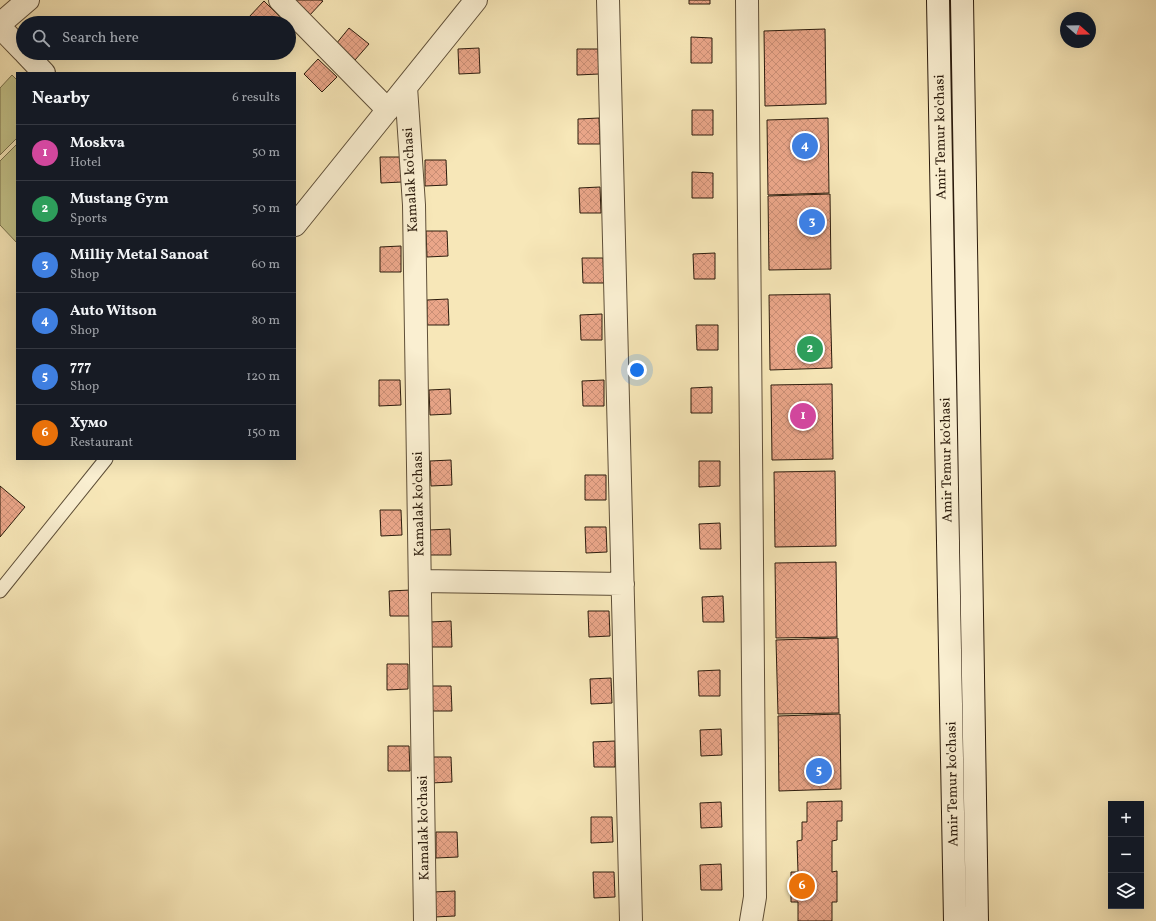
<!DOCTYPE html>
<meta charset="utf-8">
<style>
body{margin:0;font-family:Vollkorn,serif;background:#20242c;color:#f1f3f6}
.controls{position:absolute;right:12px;bottom:12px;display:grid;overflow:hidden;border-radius:0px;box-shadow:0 4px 16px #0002}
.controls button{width:36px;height:36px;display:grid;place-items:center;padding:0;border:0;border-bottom:1px solid #363941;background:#171b24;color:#f1f3f6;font:20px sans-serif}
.compass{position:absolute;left:1060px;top:12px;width:36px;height:36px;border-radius:50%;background:#171b24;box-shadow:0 4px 16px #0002;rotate:110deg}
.you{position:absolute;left:637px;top:370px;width:14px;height:14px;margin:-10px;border:3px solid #fff;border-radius:50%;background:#1a73e8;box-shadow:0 0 0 6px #1a73e833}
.badge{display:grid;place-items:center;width:26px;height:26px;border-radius:50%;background:#ea580c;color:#fff;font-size:13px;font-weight:700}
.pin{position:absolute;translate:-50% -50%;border:2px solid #fff;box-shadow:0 1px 4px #0006}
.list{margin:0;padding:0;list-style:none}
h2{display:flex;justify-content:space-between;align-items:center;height:52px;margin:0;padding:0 16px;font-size:17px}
h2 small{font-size:13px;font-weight:400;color:#9ea1a6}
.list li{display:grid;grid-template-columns:26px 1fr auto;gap:12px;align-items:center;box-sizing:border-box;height:56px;padding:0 16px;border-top:1px solid #363941}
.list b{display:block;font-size:15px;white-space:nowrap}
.list p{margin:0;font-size:13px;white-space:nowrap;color:#9ea1a6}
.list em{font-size:13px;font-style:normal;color:#9ea1a6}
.icon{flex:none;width:22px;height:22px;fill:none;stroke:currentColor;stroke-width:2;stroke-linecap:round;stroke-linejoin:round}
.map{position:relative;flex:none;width:1156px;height:921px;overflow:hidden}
.search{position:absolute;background:#171b24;box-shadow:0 4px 16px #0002;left:16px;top:16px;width:280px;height:44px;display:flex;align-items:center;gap:10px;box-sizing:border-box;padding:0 14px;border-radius:22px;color:#9ea1a6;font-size:15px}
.panel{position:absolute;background:#171b24;box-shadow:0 4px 16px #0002;left:16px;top:72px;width:280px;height:388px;border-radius:0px}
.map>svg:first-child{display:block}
.pitch{fill:#c4c38a;stroke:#78704c}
.building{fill:url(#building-cross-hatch);stroke:#2c1c0d}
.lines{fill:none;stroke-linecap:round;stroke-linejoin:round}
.lane-casing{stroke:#5f4f38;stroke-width:15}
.street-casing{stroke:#5f4f38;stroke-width:24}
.secondary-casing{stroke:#2c1c0d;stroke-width:24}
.lane{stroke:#faefd1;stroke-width:13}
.street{stroke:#faefd1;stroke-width:22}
.secondary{stroke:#faefd1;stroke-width:22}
.labels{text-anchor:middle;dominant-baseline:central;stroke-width:3.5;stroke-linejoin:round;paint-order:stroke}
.street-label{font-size:14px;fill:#2c1c0d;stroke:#faefd1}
</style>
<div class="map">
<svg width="1156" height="921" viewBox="0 0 1156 921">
<defs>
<pattern id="building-cross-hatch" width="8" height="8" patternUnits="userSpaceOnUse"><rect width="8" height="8" fill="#eaa689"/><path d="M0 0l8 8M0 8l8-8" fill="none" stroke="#c98e75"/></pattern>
</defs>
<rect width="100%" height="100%" fill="#f7e7b8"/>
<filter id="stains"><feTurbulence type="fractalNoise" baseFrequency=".005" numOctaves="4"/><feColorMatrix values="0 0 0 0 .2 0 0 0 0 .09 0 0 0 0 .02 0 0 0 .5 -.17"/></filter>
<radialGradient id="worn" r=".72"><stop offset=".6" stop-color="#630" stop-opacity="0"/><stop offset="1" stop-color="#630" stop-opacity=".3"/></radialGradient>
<path class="pitch" d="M12,75L17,80V138L0,155V88Z
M17,144V243L0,225V161Z"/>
<path class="building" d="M291,0H321L323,1L308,17Z
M689,0H710V4H689Z
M264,1L282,19L278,23H256L249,17Z
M349,28L369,44L355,60L336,44Z
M825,29L826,104L765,106L764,31Z
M691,37L712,38V63H691Z
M479,48L480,73L459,74L458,49Z
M577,49H598L599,74L577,75Z
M318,59L337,77L322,92L304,74Z
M692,110H713V135H692Z
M599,118L600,144H578V119Z
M828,118L829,193L768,195L767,120Z
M380,157H402V182L381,183Z
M425,160H446L447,185L425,186Z
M692,172L713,173V198H692Z
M600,187L601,213H580L579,188Z
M830,194L831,269L769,270L768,196Z
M426,231H447L448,256L427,257Z
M401,246V272H380V247Z
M715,253V279H694L693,254Z
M582,258H603L604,283H583Z
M830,294L832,368L770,370L769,295Z
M448,299L449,325H427V300Z
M602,314V340H581L580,315Z
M696,325H718V350H697Z
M379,380H400L401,405L379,406Z
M604,380V406H583L582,381Z
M832,384L833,459L772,460L771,385Z
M712,387V413H691V388Z
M450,389L451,414L430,415L429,390Z
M451,460L452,485L431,486L430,461Z
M699,461H720V486L699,487Z
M835,471L836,546L775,547L774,472Z
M585,475H606V500H585Z
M0,486L25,507L0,537Z
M380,510H401L402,535L381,536Z
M720,523L721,549H700L699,524Z
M585,527H606L607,552L586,553Z
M450,529L451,555H429V530Z
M836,562L837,637L776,638L775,563Z
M411,590V616H390L389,591Z
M723,596L724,622H703L702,597Z
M588,611H609L610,636L589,637Z
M451,621L452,647H431L430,622Z
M838,638L839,713L778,714L776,640Z
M387,664H408V689L387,690Z
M720,670V696H699L698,671Z
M611,678L612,703L591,704L590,679Z
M430,686H451L452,711H430Z
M840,714L841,789L779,791L778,716Z
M721,729L722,755L701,756L700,730Z
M615,741V767H594L593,742Z
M388,746H409L410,771H388Z
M430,757H451L452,782L431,783Z
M842,801V821H837V840L832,841V872L837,871V902H832V921H798V902H791V872H798L797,841L802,840V822H807V802Z
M721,802L722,827L701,828L700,803Z
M591,817H612L613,842L591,843Z
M436,832H457L458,857L436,858Z
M721,864L722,890H701L700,865Z
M593,872H614L615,897L594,898Z
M455,891V916L434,917L433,892Z"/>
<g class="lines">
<g class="lane-casing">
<path id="lane" d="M0,591L106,459"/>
</g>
<g class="street-casing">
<path id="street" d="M280,0L388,110
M608,0L631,921
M747,0L755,897L751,921
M0,24L28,0
M0,27L23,51
M25,53L44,73
M406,87L414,205L425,921
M295,225L476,0
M420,581L623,584"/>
</g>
<g class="secondary-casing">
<path id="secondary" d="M938,0L955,921
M962,0L977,921"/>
</g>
<use href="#lane" class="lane"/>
<use href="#street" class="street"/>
<use href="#secondary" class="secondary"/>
</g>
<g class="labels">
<g class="street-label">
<text transform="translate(941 137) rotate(-91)">Amir Temur ko'chasi</text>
<text transform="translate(411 180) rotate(-93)">Kamalak ko'chasi</text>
<text transform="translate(947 460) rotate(-91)">Amir Temur ko'chasi</text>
<text transform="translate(419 504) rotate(-91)">Kamalak ko'chasi</text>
<text transform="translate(953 784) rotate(-91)">Amir Temur ko'chasi</text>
<text transform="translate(424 828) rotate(-91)">Kamalak ko'chasi</text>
</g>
</g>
<rect width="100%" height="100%" filter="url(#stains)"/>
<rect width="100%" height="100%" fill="url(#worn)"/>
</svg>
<div class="controls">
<button>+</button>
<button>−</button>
<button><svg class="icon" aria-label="layers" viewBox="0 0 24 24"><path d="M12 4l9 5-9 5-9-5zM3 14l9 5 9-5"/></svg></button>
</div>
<svg class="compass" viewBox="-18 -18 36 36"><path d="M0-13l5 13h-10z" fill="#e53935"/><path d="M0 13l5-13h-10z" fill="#9ea1a6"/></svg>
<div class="you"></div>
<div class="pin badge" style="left:803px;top:416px;background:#d1479c">1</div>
<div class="pin badge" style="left:810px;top:349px;background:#2e9e5b">2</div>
<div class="pin badge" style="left:812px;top:222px;background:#3f7fe0">3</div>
<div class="pin badge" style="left:805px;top:146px;background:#3f7fe0">4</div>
<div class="pin badge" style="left:819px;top:771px;background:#3f7fe0">5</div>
<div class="pin badge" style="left:802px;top:886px;background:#e8710a">6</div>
<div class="search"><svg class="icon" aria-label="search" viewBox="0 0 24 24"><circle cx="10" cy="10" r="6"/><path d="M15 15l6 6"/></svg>Search here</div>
<section class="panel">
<h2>Nearby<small>6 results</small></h2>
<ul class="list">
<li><span class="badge" style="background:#d1479c">1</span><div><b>Moskva</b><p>Hotel</p></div><em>50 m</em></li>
<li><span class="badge" style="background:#2e9e5b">2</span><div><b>Mustang Gym</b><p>Sports</p></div><em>50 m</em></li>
<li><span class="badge" style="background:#3f7fe0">3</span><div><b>Milliy Metal Sanoat</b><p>Shop</p></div><em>60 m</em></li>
<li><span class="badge" style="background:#3f7fe0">4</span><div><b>Auto Witson</b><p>Shop</p></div><em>80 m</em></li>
<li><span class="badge" style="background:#3f7fe0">5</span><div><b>777</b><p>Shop</p></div><em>120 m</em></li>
<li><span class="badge" style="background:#e8710a">6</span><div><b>Хумо</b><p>Restaurant</p></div><em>150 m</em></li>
</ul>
</section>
</div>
